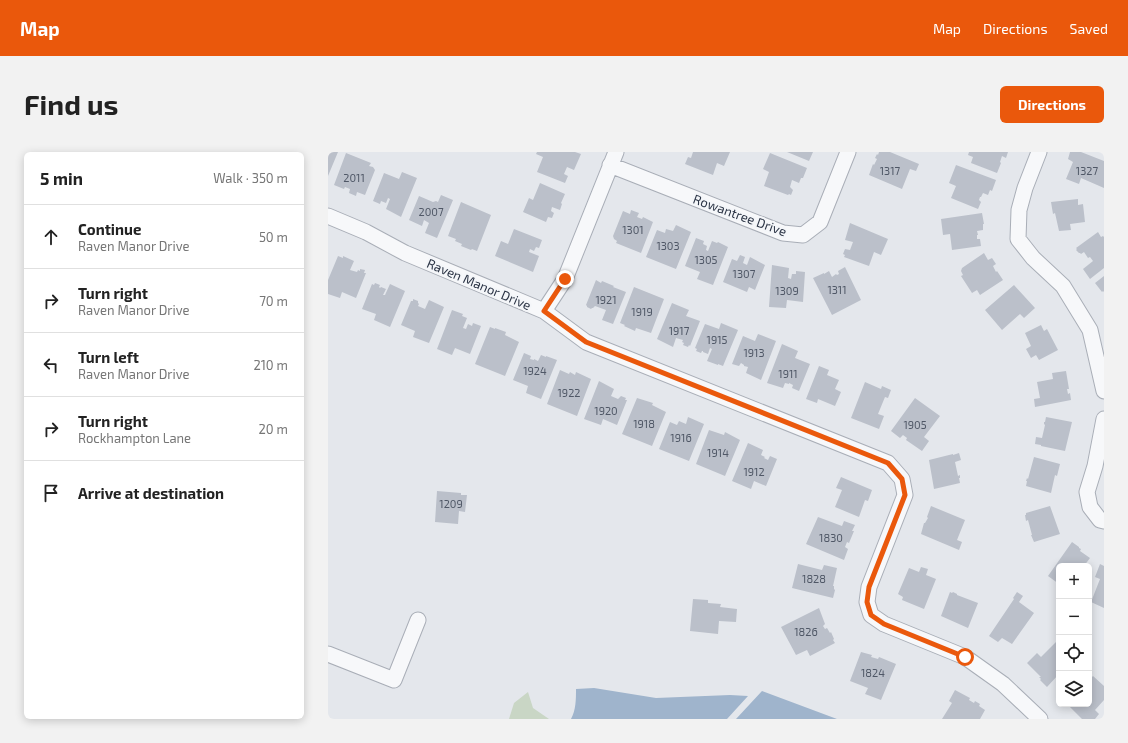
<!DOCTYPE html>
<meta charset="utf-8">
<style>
body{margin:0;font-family:"Exo 2",sans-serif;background:#f2f2f2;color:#222}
.controls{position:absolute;right:12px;bottom:12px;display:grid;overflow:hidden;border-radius:6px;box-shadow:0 2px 10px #0003}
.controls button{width:36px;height:36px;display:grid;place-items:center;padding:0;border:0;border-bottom:1px solid #e0e0e0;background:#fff;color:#222;font:20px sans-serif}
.stop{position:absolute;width:12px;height:12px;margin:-9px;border:3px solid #ea580c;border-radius:50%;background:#fff}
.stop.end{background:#ea580c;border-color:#fff;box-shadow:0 1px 4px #0008}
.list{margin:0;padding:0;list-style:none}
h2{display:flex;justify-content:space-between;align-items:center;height:52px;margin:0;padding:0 16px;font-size:17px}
h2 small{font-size:13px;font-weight:400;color:#767676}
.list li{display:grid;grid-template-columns:26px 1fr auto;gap:12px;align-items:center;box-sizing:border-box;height:64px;padding:0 16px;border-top:1px solid #e0e0e0}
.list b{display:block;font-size:15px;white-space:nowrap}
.list p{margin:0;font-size:13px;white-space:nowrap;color:#767676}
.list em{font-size:13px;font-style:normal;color:#767676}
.icon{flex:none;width:22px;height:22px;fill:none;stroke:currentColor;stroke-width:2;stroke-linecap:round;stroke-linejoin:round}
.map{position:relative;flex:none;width:776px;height:567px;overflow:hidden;border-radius:6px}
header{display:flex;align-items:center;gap:24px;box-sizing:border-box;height:56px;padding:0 20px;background:#ea580c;color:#fff}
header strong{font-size:19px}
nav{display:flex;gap:22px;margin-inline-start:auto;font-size:14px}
.intro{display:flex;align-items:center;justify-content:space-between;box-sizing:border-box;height:96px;padding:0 24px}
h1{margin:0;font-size:28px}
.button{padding:10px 18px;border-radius:6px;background:#ea580c;color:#fff;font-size:14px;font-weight:700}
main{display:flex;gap:24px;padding:0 24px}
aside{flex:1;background:#fff;border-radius:6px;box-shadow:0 2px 10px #0003}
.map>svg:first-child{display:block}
.green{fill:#c9d6c5}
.water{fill:#9fb4cc}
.building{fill:#bbc0ca}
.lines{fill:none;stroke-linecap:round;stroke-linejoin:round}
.street-casing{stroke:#a9aeb7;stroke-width:17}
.street{stroke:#f7f8fa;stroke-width:15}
.route{stroke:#ea580c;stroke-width:5}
.labels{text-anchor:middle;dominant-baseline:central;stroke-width:4;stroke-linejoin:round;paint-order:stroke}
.number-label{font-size:11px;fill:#4f5766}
.street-label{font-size:13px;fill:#2b3445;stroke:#f4f6f9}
</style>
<header>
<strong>Map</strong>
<nav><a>Map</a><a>Directions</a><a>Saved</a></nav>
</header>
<div class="intro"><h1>Find us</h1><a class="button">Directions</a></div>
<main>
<aside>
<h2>5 min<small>Walk · 350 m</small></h2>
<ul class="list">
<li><svg class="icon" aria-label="ahead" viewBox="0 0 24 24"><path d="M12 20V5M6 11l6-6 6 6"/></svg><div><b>Continue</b><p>Raven Manor Drive</p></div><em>50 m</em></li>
<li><svg class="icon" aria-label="right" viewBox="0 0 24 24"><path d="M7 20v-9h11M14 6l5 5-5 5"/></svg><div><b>Turn right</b><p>Raven Manor Drive</p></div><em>70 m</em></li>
<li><svg class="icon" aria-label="left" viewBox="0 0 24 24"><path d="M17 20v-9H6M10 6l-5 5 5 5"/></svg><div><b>Turn left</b><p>Raven Manor Drive</p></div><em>210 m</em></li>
<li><svg class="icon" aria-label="right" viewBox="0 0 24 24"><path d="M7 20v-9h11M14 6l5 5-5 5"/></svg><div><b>Turn right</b><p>Rockhampton Lane</p></div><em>20 m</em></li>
<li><svg class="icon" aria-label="arrive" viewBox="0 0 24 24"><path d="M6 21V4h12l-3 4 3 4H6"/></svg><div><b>Arrive at destination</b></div></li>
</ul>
</aside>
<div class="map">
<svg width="776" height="567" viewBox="0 0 776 567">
<rect width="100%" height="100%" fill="#e4e7ec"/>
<path class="green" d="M200,540L205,556L221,567H181L186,551Z"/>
<path class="water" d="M266,536L328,546L402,543L420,544L399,567H243C248,558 248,547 248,537Z
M434,539L509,567H408Z"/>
<path class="building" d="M0,0H10L0,24Z
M209,0H247L253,2L246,18L239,15L236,22L240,24L237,31L209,20L215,5L208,2Z
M365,0H402L396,14L389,11L385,23L357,12L360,5L363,6Z
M459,0H485L481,9Z
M551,0H562L591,12L588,19L582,17L574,37L541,23L545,12L546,13L549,7L547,6L549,2L550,3Z
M641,0H680L678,6L674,4L672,10L673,11L669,21L643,11L645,5L640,3Z
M742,0H753L776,9V36L753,26L751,32L738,27L745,10L740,7Z
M18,1L43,11L41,14L45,15L47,18L37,43L29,40L28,44L21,41L22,37L17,35L16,37L6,33Z
M442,1L479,16L475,26H473L471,31L464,28L462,35L465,38L463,43L461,42L460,43L436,34L441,20L435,17Z
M628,13L668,28L664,39L662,38L660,43L655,41L653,45H652L651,48L653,50L650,57L623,46L628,34L621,31Z
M74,20L89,26L73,65L58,57L62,47L60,46L58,51L53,49L52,52L45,49L56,21L71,27Z
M212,31L237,42L233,51L234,52L232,58L224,55L223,59L226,61L224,66L220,65L218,70L195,60L201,46L205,48Z
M113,43L125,48L109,86L97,81L101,71L96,68L94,74L81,68L91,44L105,50L108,49L110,50Z
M750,47V53L755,52L757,70L742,72L743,78L731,79L727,61L725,62L723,50Z
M133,50L163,63L149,99L144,97L143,98L133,94L134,92L127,89L128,87L120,84Z
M303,58L311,61L309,65L314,67L315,65L325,70L313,101L288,91L289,89L286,87L285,84L295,59L302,62Z
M654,61L656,72H655V78L649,79L650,83H649V87H652L653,94L624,98L622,82L615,83L613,67Z
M522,71L560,87L553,103L546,100L541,114L516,105L517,103L515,102L517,97L522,98L525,90L517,88Z
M348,73L363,80L348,117L318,105L329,78L337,81L338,77L345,79Z
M186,77L214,88L211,96L208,95L206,99L202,97L201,100L211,104L205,120L167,104L173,89L180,92Z
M770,80L773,85L775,84L776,85V116L762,127L755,117L765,109L762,105L760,106L756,100L753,102L752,101H751L748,98L749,97L748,96Z
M368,86L376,89L375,92L379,94L378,98L380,99L384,89L389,91L390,90L400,95L385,133L369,127L372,120L357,114Z
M656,101L660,108L664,106L668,112L665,114L668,120L669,119L675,128L652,143L649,138L644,141L633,124L635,123L633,119L634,116Z
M412,103L417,105L415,111L419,113L422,105L437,113L427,138L421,135L419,140L395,130L404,107L409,109Z
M10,104L15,106V104L26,109L22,118L29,120L30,118L32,119V117L37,118L36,121H38L28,146L14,140L12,146L0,142V128Z
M444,113L461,116L460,126L463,127L464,122H468V119L477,120L475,150L459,148L458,156L441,155Z
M517,115L533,148L504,163L485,126L496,121V122L501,119L504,125L508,122L509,123L511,122L510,119Z
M776,124V140L775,139L774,140L767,131Z
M268,128L273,131L274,129L286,134L285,135L298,140L285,172L274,168L278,158L267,154L265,156H264L263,157L259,155V154L258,153Z
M47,131L52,133L51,135L52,136L53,135L58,137L55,143H57L62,132L77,139L62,175L46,168L48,162L34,157L44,132L46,133Z
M686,133L707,156L696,166L692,162L674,178L657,158Z
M306,135L336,147L323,181L308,176L307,179L296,174L297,173L292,171Z
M85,147L90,149V151L91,152L90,154L97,157L101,148L116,155L101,191L85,185L87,179L73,173L83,149H85Z
M344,151L361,158L358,164L372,169L362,194L361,193L360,195L355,193L356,191L354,190L355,188L348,186L345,195L329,187Z
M124,158L135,162L134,164L139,166L135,176L138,177L140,172L144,174L145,171L153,174L142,202L127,196L124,203L109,197Z
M393,171L410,178L395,214L390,212V213L379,209L384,197L382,196L380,202L375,200V199H374L373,201L368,199L369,197L367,196L377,172L391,177Z
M713,173L716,179L719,177L730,198L711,208L708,203L703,206L698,197L703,194L697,181Z
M162,175L167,177V176L178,180L177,183L191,190L177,224L147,212Z
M430,182L448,189L433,228L418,221L420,215L416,214V213L413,211L411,214L404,212L415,184L427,189Z
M454,192L470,199L467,206L482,212L471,239L464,236L465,233L461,231V232L457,231L455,236L439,231Z
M196,201L203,204L202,207L206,208V207L210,209L213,203L218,205V204L229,208L213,247L198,241L200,234L185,228Z
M491,214L501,218L499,223L511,228L507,237L513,240L507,254L490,247L489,251L478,247Z
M232,218L241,222L242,220L247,223L248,220L263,227L249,264L219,252Z
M738,219L741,237H739L740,242L742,241L743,248L707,255L706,247L712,246L709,230L725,227L724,221Z
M271,229L286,237L283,244L290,247L293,244L298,246L297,248H299L289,273L275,267L273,273L256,267Z
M537,230L553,237L554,234L563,238L560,246L557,245L550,262L556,264L551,277L523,266Z
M309,246L325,251L324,253L338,260L324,294L294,282Z
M587,246L612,264L596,285L601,289L594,299L578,288L579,286L575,283L572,286L563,279Z
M360,265L376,272L361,309L331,297L342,270L349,273L351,269L358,272Z
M718,265L744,270L737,299L713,294V293L707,292L708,285L714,286L717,273L716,272V270H717Z
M381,278L396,283L397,280L412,288L397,324L368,312Z
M420,291L435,298L433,303L437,305L436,306L440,308L442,304L449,307L438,334L426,329L423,337L404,329Z
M631,301L633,308L627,310L630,324L632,323V326H631L632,331L606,337L601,308L625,302V303Z
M706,305L732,312L729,324L727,323L723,341L698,334L699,329H698L699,326L700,327Z
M513,325L544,338L540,349L537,348L531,365L507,355L514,338L508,336Z
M109,339L133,341V343H139L137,360L131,359L130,372L107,370Z
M603,354L637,368L629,388L634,390L631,398L593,382L596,371H597L600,366L599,365Z
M722,354L732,382L706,390L703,383H704L700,368L698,369L697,363H698V361Z
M490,365L514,374L516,369L527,373L524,379H526L521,391L519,390L517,395L520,397L516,408L478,392Z
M744,390L751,395V396L753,397L752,399L762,406L756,414H731V432L720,424Z
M470,412L494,418L496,413L509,416L505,434H506V437L507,438L505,446L464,436Z
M772,412L776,414V456L763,450L772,427L767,425Z
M593,415L600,417L598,423L608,427L596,457L574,448L575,445L570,442L581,416L591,420Z
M622,440L624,441L625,440L629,442V443L650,451L640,476L613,464Z
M689,440L695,444L691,450L706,461L684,492L674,486L670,490L661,484L686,447L685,446Z
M365,447L380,448V451L393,452L392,455L409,457L408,470L391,469L390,482L362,479Z
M491,456L497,472L495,474L497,477L499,476L502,481L503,480L506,487L505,488L507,491L482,504L479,498L468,503L453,475Z
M731,487V522L719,535L712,528L713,527L711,525H713L699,511L709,501L713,505Z
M533,500L544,503L543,505L550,507L551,505L568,512L553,548L537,542L540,536L522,529Z
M765,524L776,534V548L767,558L771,562L767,567H754L739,552H761V528Z
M627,538L642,546L641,548L646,551L647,549L652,552L651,554L657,558L652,567H614L624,551L621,549Z"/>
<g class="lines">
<g class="street-casing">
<path id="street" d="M711,0L697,36L691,58L690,87L705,106L735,134L762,178L776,239
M282,13L455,81L475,83L492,70L520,0
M0,64L38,80L77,101L216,159L258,190L560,311L574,327L577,343L541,435L539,450L543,463L556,472L637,505L675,532L712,567
M216,159L237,127L288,0
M776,267L767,314L759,340L762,355L772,368L776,369
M0,502L66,528L90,468"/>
</g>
<use href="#street" class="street"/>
</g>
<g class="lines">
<path class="route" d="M237,127L216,159L258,190L560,311L574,327L577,343L541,435L539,450L543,463L556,472L637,505"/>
</g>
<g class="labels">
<g class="number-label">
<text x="562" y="18">1317</text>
<text x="759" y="18">1327</text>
<text x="26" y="25">2011</text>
<text x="103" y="59">2007</text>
<text x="305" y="77">1301</text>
<text x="340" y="93">1303</text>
<text x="378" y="107">1305</text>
<text x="416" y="121">1307</text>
<text x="509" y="137">1311</text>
<text x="459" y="138">1309</text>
<text x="278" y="147">1921</text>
<text x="314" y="159">1919</text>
<text x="351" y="178">1917</text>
<text x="389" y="187">1915</text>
<text x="426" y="200">1913</text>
<text x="207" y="218">1924</text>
<text x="460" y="221">1911</text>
<text x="241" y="240">1922</text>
<text x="278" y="258">1920</text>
<text x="316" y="271">1918</text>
<text x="587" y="272">1905</text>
<text x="353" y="285">1916</text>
<text x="390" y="300">1914</text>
<text x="426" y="319">1912</text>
<text x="123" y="351">1209</text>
<text x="503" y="385">1830</text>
<text x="486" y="426">1828</text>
<text x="478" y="479">1826</text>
<text x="545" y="520">1824</text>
</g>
<g class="street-label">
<text transform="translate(412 63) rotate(20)">Rowantree Drive</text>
<text transform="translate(151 132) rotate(23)">Raven Manor Drive</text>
</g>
</g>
</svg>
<div class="controls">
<button>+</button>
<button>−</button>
<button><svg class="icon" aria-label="locate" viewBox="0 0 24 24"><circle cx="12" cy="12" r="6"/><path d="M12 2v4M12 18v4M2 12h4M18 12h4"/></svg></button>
<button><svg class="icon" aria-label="layers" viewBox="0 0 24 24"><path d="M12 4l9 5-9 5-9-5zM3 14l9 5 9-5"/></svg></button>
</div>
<div class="stop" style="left:637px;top:505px"></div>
<div class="stop end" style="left:237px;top:127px"></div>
</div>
</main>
